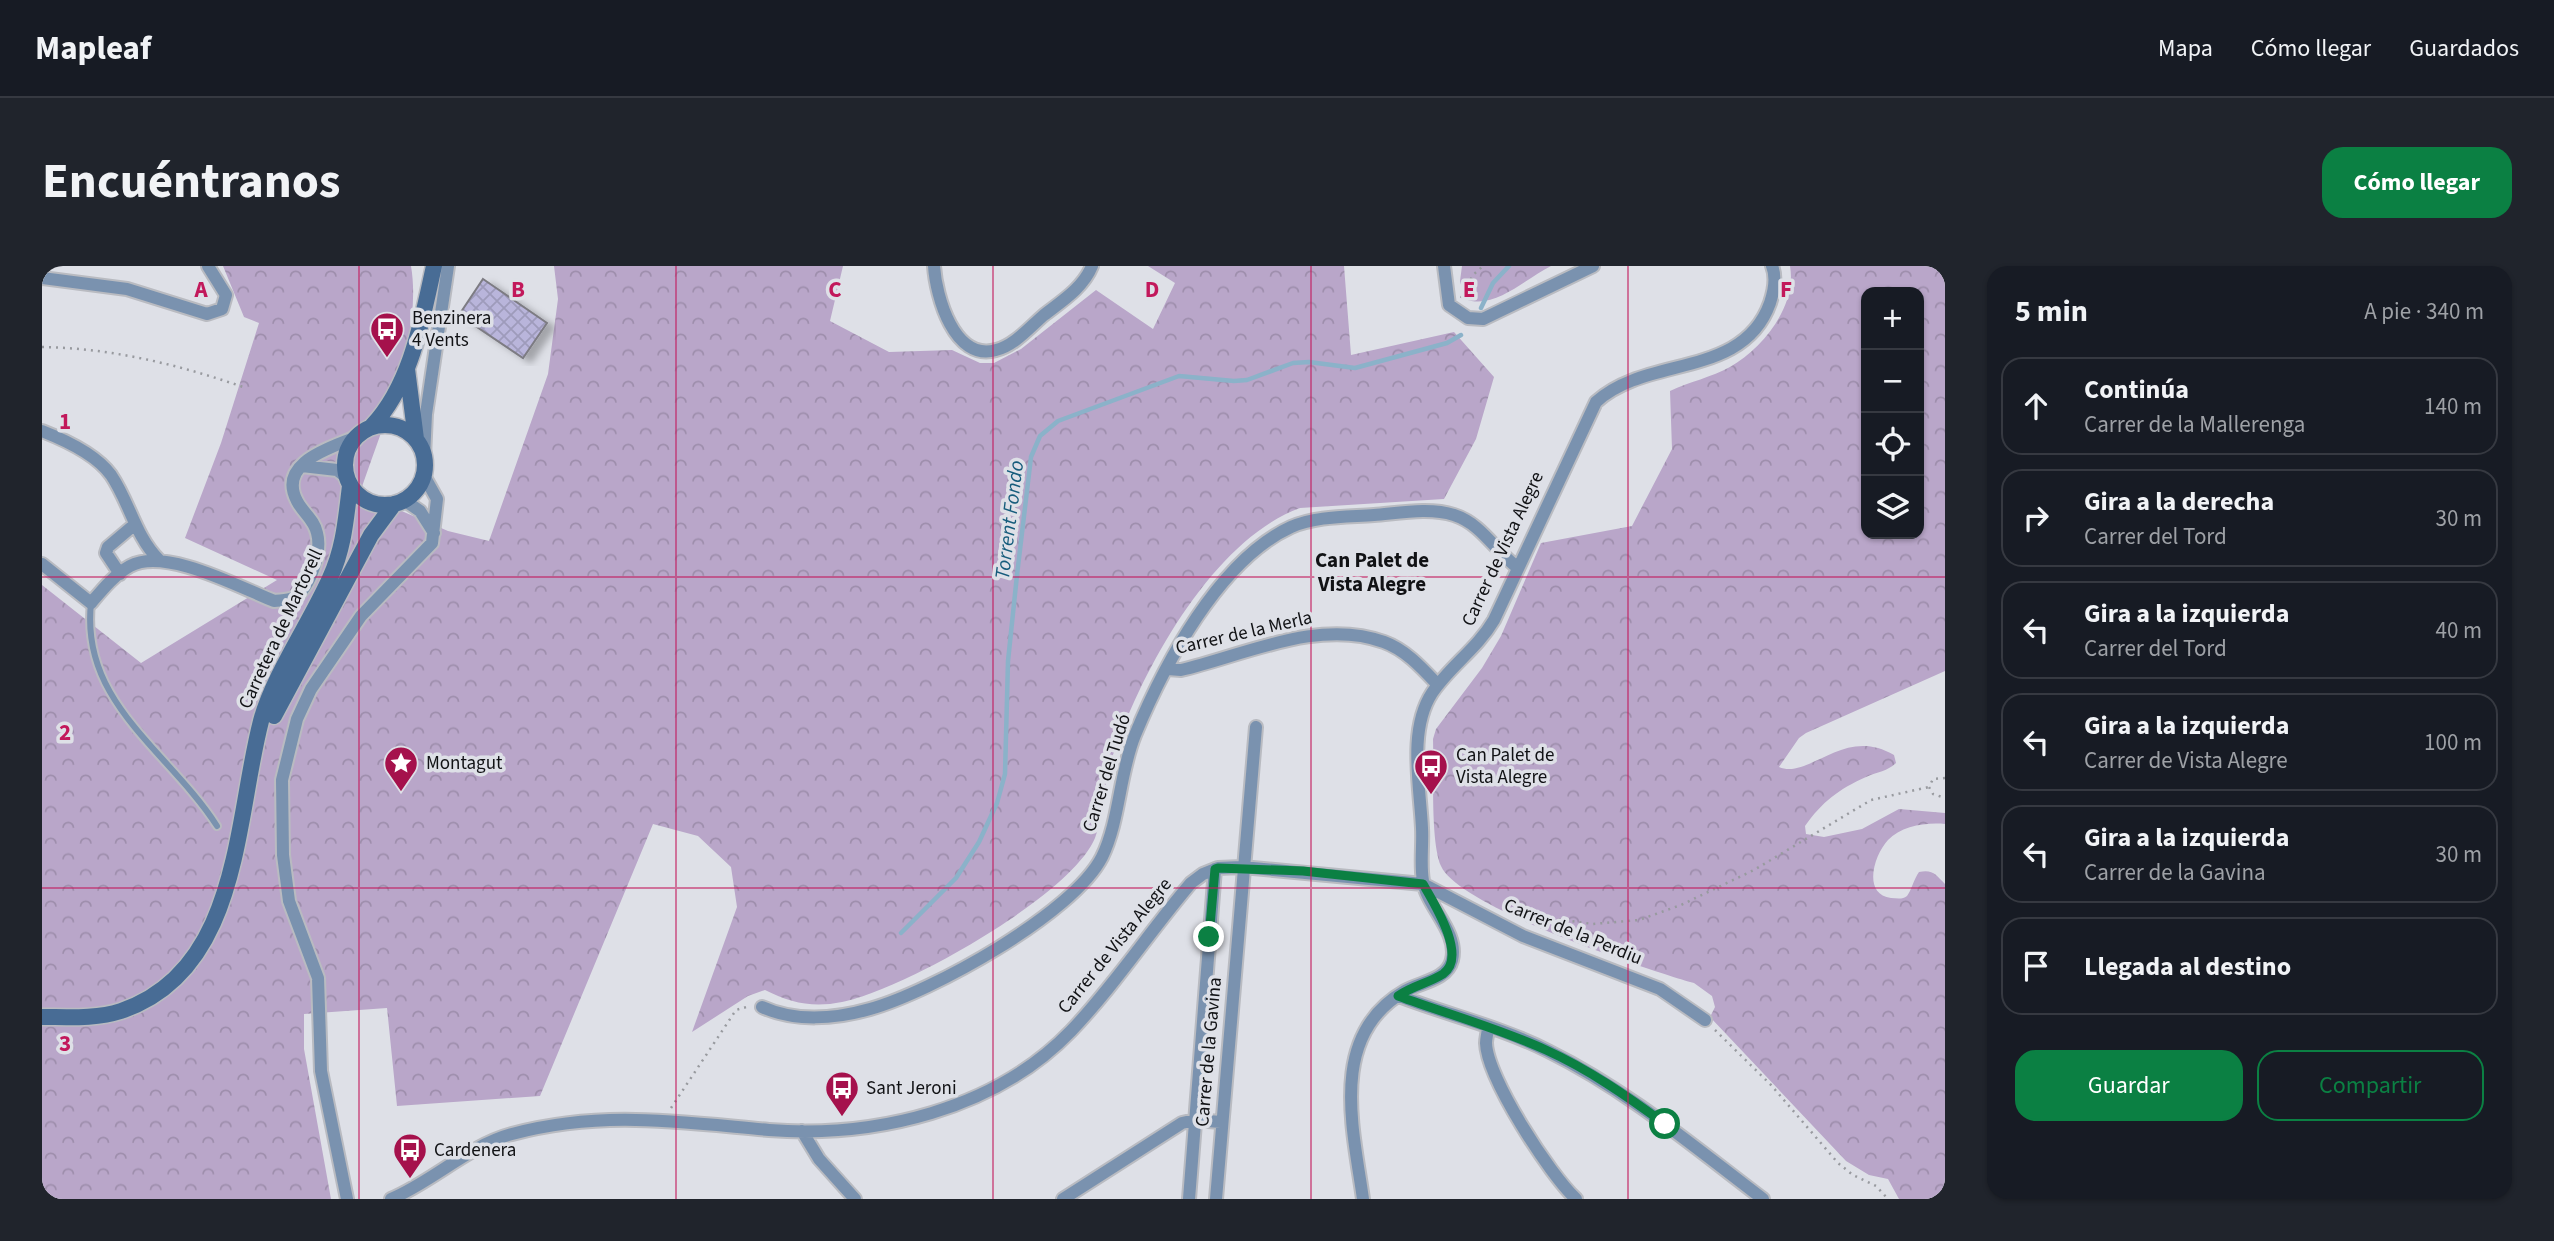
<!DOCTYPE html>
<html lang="es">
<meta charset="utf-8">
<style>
body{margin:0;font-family:"Source Sans 3",sans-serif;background:#20242c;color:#f1f3f6}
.controls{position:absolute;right:21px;top:21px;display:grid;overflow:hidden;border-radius:14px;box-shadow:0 2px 5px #0004}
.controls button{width:63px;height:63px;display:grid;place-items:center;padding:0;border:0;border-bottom:2px solid #363941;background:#171b24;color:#f1f3f6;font:35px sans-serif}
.stop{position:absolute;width:21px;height:21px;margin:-16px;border:5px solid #0b8043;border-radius:50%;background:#fff}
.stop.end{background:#0b8043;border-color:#fff;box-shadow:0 2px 7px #0008}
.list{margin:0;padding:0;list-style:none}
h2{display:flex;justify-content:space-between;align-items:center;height:91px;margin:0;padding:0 28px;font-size:30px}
h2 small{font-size:23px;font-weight:400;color:#9ea1a6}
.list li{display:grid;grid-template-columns:46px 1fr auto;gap:21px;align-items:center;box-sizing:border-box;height:98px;margin:0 14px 14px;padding:0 14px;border:2px solid #363941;border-radius:21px}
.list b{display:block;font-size:26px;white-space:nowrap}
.list p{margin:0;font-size:23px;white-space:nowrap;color:#9ea1a6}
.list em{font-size:23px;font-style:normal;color:#9ea1a6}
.actions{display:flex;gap:14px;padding:21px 28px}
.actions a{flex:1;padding:16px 0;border:2px solid #0b8043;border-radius:21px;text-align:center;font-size:24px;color:#0b8043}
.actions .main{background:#0b8043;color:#fff}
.icon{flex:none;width:38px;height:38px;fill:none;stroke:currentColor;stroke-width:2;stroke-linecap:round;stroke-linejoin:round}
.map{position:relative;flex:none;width:1903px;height:933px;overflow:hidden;border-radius:21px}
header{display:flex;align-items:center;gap:42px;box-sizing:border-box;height:98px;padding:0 35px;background:#171b24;border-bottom:2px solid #363941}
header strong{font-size:33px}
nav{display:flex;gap:38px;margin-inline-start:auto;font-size:24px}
.intro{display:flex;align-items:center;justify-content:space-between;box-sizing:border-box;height:168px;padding:0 42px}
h1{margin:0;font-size:49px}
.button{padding:18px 32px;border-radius:21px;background:#0b8043;color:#fff;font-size:24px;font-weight:700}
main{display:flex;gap:42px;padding:0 42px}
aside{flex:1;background:#171b24;border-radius:21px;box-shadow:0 2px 5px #0004}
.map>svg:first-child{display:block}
.forest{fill:url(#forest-crowns);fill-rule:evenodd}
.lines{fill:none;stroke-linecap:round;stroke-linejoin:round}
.stream{stroke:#8bb2c9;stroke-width:4.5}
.building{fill:url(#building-cross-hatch);stroke:#7d7c83;stroke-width:2;filter:url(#shadow)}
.lane-casing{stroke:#b9bbc1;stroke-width:10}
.street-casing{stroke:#b9bbc1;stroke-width:16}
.secondary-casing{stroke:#b9bbc1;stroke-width:19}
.path{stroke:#989a9f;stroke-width:2.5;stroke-dasharray:2 5;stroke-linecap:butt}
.lane{stroke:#7a92af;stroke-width:6}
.street{stroke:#7a92af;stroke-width:12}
.secondary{stroke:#486c95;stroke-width:16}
.route{stroke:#0b8043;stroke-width:9}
.grid{fill:none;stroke:#c2185b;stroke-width:2;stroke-opacity:0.55}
.labels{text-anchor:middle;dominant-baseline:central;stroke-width:7;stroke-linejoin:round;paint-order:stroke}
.poi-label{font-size:19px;fill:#111215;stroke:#dee0e7;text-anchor:start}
.street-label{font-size:19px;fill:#111215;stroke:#dee0e7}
.water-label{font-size:21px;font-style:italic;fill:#165c7c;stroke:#dee0e7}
.neighbourhood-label{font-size:21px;font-weight:bold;fill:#111215;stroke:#dee0e7}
.grid-label{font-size:23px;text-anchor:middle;font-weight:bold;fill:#c2185b;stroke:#dee0e7;stroke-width:7;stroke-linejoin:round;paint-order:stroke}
</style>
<header>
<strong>Mapleaf</strong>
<nav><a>Mapa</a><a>Cómo llegar</a><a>Guardados</a></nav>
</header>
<div class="intro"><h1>Encuéntranos</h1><a class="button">Cómo llegar</a></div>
<main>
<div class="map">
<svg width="1903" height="933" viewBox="0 0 1903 933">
<defs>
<pattern id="forest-crowns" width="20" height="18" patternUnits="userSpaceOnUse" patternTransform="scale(1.75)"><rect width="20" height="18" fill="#b9a6c9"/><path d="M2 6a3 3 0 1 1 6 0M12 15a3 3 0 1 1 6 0" fill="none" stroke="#9e8eac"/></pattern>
<pattern id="building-cross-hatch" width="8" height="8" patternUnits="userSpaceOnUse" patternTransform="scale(1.75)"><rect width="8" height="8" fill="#b9b5db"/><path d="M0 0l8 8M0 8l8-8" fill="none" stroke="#9e9bbb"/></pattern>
<filter id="shadow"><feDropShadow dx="8" dy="4.5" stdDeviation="3.5" flood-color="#0004"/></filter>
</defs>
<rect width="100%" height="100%" fill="#dee0e7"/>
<path class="forest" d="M181,0H369C381,70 340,160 318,227L406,265L447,275L506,108L516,33L512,0H801L788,55L847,86L910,84L938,97H952L979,83L1054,24L1111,63L1133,17L1106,0H1302L1309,89L1412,66L1452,111L1434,173L1402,233L1258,242C1168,275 1095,412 1068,499C1061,522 1062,549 1053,572C1029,630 861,724 800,736C771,742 749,737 723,724L706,730L650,766L695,641L689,601L656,570L611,558L498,830L355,840L345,742L262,748V783L289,933H0V319L99,397L235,314L143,272L179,177L217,57L202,51Z
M1420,0H1509C1484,12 1452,45 1423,33L1418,15Z
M1748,0H1903V405L1764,467L1757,472L1737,501C1767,514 1802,459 1852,489L1854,497C1846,505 1835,506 1824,511C1797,523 1780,536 1763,560L1764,568L1782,571L1820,563L1857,543L1903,547V558C1885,556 1859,560 1846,574C1832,589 1820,628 1849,632C1854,632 1860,634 1865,630C1869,625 1872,613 1877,606C1891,603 1894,609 1903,618V933H1857L1846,913L1827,909L1804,895L1668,751L1673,741L1670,730L1652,717C1606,704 1417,641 1399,600C1388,575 1392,502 1391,473L1394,463L1440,402L1459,370L1499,277L1590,260L1630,183L1628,125C1647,116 1670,111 1688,101C1721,82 1755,40 1748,0ZM1824,26H1877V268H1824Z"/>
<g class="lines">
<path class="stream" d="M1439,42L1451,17L1467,0
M859,667L914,612L937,576L955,537L963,508L966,395L975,309L989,191L998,170L1016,155L1137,110L1192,115L1205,114L1251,97L1267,96L1313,102L1405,77L1419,69"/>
</g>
<path class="building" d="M441,13L505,57L481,92L417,49Z"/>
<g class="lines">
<g class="lane-casing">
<path id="lane" d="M49,337C38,437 127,485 175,560"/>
</g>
<g class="street-casing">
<path id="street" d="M892,0C894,30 912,96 954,84C972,80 988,61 1002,49C1020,35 1041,22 1050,0
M1402,0L1407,39L1426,52L1441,53L1551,0
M0,12L85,23L165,48L180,43L184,29L166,0
M0,165C23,174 54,188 69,209C88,237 93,270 117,294
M382,191L384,148L406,0
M260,200L295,204L304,211
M362,234L378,245L392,267
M0,298L49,337C60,324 72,309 88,300C123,281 197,321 232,335C239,334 246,335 253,331C269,320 280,285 275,267C272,253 261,247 255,235C235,197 288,182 312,172
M78,308L64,287L66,281L92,259
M1126,403L1139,404C1203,389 1277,352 1342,376C1364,384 1380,402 1396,419
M1357,730C1406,749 1459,761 1506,785C1585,824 1651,880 1721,933
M720,741C753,756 793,753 828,743C889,726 1031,648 1060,591C1078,554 1077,508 1093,469C1122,399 1177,294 1249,261C1274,250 1305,251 1332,249C1357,247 1388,241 1412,249C1440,258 1453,285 1476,302
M1446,761C1446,766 1444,772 1444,777C1445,812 1508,909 1534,933
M760,865L777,893L813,933
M305,933L279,805L276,712L247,635L241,589L240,514L255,453L269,423L319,350L390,277L395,233L381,208
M349,933C390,916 426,880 470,868C561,844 636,856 727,864C833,872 953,844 1029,765C1073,719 1108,665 1149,617L1161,608L1176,602L1200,601L1381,618L1481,670L1618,723L1663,754
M1021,933L1140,857L1153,854L1179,856
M1147,933L1173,603
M1174,933L1214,461
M1321,933C1311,862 1286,769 1363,725C1379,716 1405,714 1410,694C1417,666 1385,641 1381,615C1378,598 1381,580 1380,562C1378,520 1366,464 1390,427C1408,400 1435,383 1452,354L1554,136C1605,89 1701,113 1728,37C1732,25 1735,12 1730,0"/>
</g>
<g class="secondary-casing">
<path id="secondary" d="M365,103L374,173
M303 199a40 40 0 1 1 80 0a40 40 0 1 1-80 0Z
M330,160C369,119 380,54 392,0
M232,450L329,269L352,238
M0,751C26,751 54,753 79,745C198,705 193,555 219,455C231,410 268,357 288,312C302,282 304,252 308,220"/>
</g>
<path class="path" d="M1419,32L1431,9L1441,0
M0,81C70,82 138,99 204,122
M1903,512L1891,513L1887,521L1891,528L1903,532
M1468,647L1551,658L1597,654L1639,639L1712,604L1829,534L1887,521
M1673,764L1729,819L1796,897L1811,909L1834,920L1846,933
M629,842L694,744L708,740"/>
<use href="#lane" class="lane"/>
<use href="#street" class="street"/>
<use href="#secondary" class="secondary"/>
</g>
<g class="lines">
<path class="route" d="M1167,671L1173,603L1176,602L1261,605L1381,618C1392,637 1426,691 1401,708C1387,717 1370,720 1356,730C1405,748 1456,762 1504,784C1546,803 1585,830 1623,858"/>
</g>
<path class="grid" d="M317,0V933M634,0V933M951,0V933M1269,0V933M1586,0V933M0,311H1903M0,622H1903"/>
<defs>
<g id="bus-pin" transform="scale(1.75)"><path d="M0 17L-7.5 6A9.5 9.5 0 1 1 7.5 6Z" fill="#a5114c" stroke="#dee0e7"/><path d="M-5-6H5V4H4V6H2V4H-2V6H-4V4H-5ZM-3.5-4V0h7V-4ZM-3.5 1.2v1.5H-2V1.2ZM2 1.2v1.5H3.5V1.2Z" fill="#fff"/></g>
<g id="sight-pin" transform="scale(1.75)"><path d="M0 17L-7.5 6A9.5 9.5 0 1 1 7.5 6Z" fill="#a5114c" stroke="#dee0e7"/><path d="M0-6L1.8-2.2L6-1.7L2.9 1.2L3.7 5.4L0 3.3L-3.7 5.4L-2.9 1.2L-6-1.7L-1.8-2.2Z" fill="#fff"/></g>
</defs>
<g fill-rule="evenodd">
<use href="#bus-pin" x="345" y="63"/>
<use href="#sight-pin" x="359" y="497"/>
<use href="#bus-pin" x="1389" y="500"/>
<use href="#bus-pin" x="800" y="822"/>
<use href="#bus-pin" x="368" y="884"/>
</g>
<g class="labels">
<g class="poi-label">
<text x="370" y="52">Benzinera<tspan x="370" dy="22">4 Vents</tspan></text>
<text x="1414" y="489">Can Palet de<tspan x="1414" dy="22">Vista Alegre</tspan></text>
<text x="384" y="497">Montagut</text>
<text x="824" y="822">Sant Jeroni</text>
<text x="392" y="884">Cardenera</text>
</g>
<g class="street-label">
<text transform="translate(1461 283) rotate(-65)">Carrer de Vista Alegre</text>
<text transform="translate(239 363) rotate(-65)">Carretera de Martorell</text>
<text transform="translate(1202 367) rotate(-13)">Carrer de la Merla</text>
<text transform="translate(1065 507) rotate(-73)">Carrer del Tudó</text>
<text transform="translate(1531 666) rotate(22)">Carrer de la Perdiu</text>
<text transform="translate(1073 680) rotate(-51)">Carrer de Vista Alegre</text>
<text transform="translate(1167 786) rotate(-85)">Carrer de la Gavina</text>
</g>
<g class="water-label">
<text transform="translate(967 254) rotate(-83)">Torrent Fondo</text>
</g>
<g class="neighbourhood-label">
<text x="1330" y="294">Can Palet de<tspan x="1330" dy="24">Vista Alegre</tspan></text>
</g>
</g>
<g class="grid-label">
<text x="159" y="31">A</text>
<text x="476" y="31">B</text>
<text x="793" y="31">C</text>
<text x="1110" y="31">D</text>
<text x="1427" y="31">E</text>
<text x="1744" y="31">F</text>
<text x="23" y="163">1</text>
<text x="23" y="474">2</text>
<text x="23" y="785">3</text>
</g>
</svg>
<div class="controls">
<button>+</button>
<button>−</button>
<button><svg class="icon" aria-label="locate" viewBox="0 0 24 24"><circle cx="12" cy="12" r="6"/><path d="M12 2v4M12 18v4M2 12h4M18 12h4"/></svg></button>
<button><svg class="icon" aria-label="layers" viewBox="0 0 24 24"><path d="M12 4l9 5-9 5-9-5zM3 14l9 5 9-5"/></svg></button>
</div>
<div class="stop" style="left:1623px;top:858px"></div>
<div class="stop end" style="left:1167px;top:671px"></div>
</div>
<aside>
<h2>5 min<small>A pie · 340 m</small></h2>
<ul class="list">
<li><svg class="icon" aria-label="ahead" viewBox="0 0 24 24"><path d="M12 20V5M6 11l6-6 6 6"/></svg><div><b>Continúa</b><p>Carrer de la Mallerenga</p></div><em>140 m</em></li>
<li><svg class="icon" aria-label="right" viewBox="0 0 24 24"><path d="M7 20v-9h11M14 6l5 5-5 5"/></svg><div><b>Gira a la derecha</b><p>Carrer del Tord</p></div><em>30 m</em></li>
<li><svg class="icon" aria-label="left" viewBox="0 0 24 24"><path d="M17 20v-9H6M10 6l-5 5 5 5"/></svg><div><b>Gira a la izquierda</b><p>Carrer del Tord</p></div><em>40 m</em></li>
<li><svg class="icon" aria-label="left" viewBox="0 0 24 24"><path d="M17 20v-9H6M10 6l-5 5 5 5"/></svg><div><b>Gira a la izquierda</b><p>Carrer de Vista Alegre</p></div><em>100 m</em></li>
<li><svg class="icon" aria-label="left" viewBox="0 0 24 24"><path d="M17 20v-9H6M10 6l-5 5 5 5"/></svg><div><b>Gira a la izquierda</b><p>Carrer de la Gavina</p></div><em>30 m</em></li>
<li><svg class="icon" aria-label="arrive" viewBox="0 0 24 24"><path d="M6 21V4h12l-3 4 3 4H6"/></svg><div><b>Llegada al destino</b></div></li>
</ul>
<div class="actions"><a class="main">Guardar</a><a>Compartir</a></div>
</aside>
</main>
